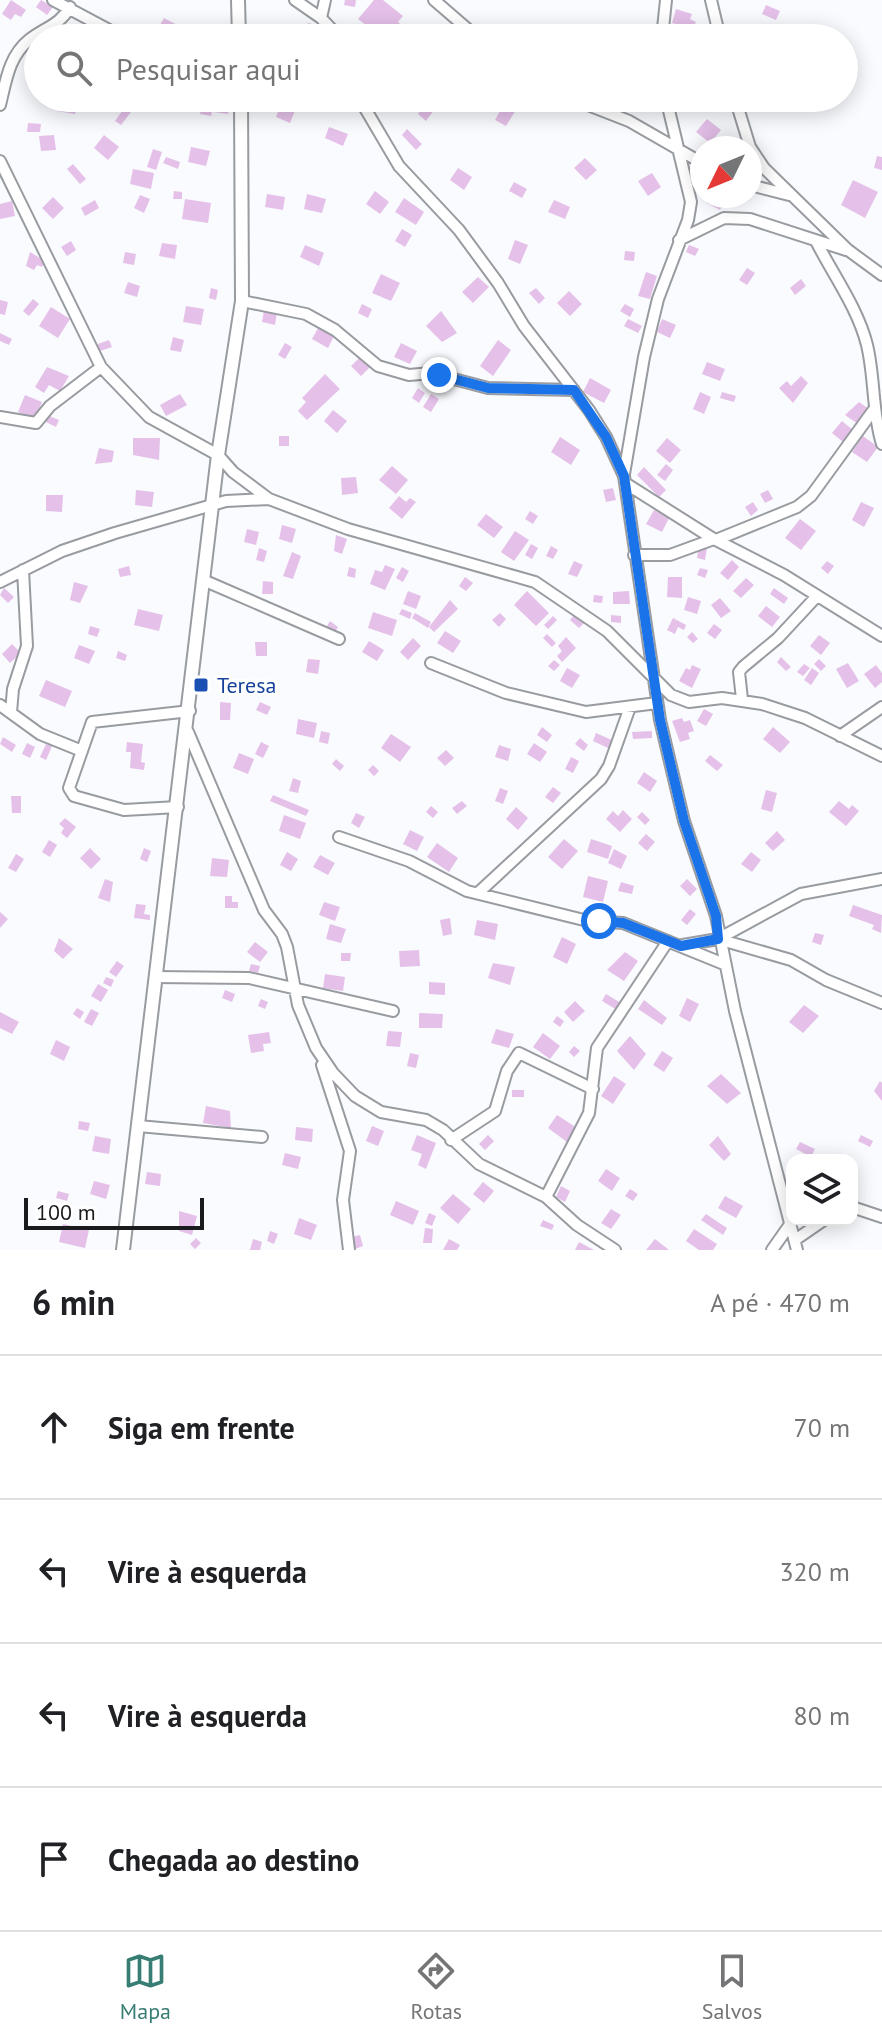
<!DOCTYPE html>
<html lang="pt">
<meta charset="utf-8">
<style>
body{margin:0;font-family:"PT Sans",sans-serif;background:#f2f2f2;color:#202124}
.controls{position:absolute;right:24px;bottom:24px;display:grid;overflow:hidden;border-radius:16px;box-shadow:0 4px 20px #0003}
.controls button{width:72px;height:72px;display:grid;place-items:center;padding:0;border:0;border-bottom:2px solid #e0e0e0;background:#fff;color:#202124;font:40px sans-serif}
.compass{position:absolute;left:690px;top:136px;width:72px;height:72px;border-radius:50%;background:#fff;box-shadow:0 4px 20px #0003;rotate:227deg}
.scale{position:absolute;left:24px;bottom:20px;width:180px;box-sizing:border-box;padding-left:8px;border:4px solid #1a1b1d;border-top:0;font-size:22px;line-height:28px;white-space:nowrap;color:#1a1b1d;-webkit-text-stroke:6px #fff;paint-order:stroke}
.stop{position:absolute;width:24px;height:24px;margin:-18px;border:6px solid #1a73e8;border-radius:50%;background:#fff}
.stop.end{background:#1a73e8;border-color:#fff;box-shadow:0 2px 8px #0008}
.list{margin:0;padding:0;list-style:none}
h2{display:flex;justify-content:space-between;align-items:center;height:104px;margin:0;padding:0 32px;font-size:34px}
h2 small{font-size:26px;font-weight:400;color:#757577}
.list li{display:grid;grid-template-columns:52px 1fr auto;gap:24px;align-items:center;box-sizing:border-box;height:144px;padding:0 32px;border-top:2px solid #e0e0e0}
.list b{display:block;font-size:30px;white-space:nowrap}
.list em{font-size:26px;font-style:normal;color:#757577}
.icon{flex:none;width:44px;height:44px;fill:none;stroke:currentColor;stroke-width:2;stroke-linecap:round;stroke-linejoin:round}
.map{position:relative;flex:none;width:882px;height:1250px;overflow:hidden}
.search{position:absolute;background:#fff;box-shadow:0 4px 20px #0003;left:24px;right:24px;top:24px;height:88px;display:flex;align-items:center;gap:20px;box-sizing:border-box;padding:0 28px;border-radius:44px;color:#757577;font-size:30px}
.sheet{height:680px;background:#fff}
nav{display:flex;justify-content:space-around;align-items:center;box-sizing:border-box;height:112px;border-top:2px solid #e0e0e0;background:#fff;font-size:22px;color:#757577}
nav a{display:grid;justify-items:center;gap:4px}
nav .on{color:#387d73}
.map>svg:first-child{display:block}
.building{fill:#e5c1e9}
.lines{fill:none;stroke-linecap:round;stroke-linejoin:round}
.minor-casing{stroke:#989ba0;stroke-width:14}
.tertiary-casing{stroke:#989ba0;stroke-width:16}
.minor{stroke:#fff;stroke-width:10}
.tertiary{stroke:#fff;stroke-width:12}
.route{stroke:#1a73e8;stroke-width:10}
.transit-dot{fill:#1a4fb4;stroke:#fff;stroke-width:3}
.labels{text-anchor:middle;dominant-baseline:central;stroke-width:6;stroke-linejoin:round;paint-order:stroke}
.transit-label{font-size:22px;fill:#164399;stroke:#fff;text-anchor:start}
</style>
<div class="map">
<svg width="882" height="1250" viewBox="0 0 882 1250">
<rect width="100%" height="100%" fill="#f9fbfe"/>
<path class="building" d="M11,0L26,10L21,17L15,14L11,20L2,14Z
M41,0L53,7L47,15L36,7Z
M345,0H356L355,7L344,5Z
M374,0H383L403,16L398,22L405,28L398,36L400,38H382L358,19Z
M766,5L780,11L776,20L762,14Z
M676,9L692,14L690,19L696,22L689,34L682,32L684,26L672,23Z
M164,18L181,27L174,38L156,32Z
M308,23L321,26L318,38L305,36Z
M572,24L584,35L582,38L563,34Z
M507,98L519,105L506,126L495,120Z
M612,98L622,102L617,110L608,105Z
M631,98H648L638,112L627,104Z
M171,99L177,105L171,110L165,104Z
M215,99L230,100L228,114L214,112Z
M59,100L77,103L75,114L57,111Z
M203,100L214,102L211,116L200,114Z
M429,100L437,106L426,121L418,114Z
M282,102L296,108L290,123L276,117Z
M125,107L131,112L121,125L115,121Z
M707,119L721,130L710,143L696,132Z
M28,123L41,124L40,132H27Z
M329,127L348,134L343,146L325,138Z
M407,129L422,144L416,150L402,135Z
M54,135L56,150L41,151L39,136Z
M104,135L119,147L108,160L94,148Z
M191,147L210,151L206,166L188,162Z
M153,149L162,152L156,170L147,167Z
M877,156L882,157V170L874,168Z
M166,157L180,162L178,169L163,163Z
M585,158L597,170L586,180L574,168Z
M73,164L86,179L80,184L67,169Z
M458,168L472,177L464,190L450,180Z
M133,169L154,173L151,189L130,184Z
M652,173L661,187L648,196L638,181Z
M853,180L878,192L865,218L841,205Z
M514,182L527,189L522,198L509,191Z
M174,191L182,192V199H173Z
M375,191L389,202L380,214L366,204Z
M267,194L285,197L283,210L265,207Z
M307,194L326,199L322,213L304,209Z
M140,195L150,199L144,213L134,208Z
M711,196H728L720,210L707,203Z
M53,197L64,208L53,219L42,208Z
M404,198L424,212L416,225L395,212Z
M185,199L211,203L208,223L182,219Z
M95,200L99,208L85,216L81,208Z
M554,200L570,207L565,219L548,212Z
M12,201L15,216L0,219V204Z
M402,229L412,235L405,247L395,241Z
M515,240L528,245L520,264L508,259Z
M71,241L76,250L67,256L61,247Z
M162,243L177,245L175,259L159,256Z
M305,245L324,253L319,266L300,257Z
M689,245L699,249L695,256L686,252Z
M625,251L635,252L634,261L624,260Z
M30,252L45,261L42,267L37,265L34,270L26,266Z
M125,252L136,254L134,265L123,263Z
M747,268L755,273L747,285L739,280Z
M646,272L657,276L650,299L638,296Z
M381,274L400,283L391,301L372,293Z
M478,277L489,287L473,303L462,292Z
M801,279L806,286L795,295L790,288Z
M128,282L140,286L137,297L124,293Z
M211,288L218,290L216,300L209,298Z
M536,288L545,298L539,304L529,293Z
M569,291L582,304L570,316L557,303Z
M33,299L39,304L29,316L23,311Z
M0,300L8,302L5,315L0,314Z
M362,304L372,309L368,318L358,313Z
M625,304L634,309L630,317L620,311Z
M186,306L204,309L201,325L183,322Z
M51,307L70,319L58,338L39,326Z
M264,310L277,312L275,325L262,322Z
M441,311L457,333L442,342L426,326Z
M628,319L642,326L638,333L624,326Z
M662,319L676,325L670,338L657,332Z
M318,328L334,336L328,348L312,339Z
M0,333L12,339L9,345L0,341Z
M173,337L184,340L181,352L170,350Z
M109,340L112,347L100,351L98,344Z
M498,340L511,350L493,376L480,366Z
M285,343L292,347L285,359L278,355Z
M401,343L417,351L410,364L394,357Z
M361,356L371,366L361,376L351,366Z
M707,362L725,369L720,381L702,374Z
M47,367L69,376L60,391L49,385L44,393L35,387Z
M325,374L340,389L307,420L298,411L306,402L302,398Z
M801,376L808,383L793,403L779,388L787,381L791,386Z
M590,378L611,390L604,403L583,392Z
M418,388L425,393L419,403L412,398Z
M700,392L711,397L704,414L693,409Z
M722,392L736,396L734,402L720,398Z
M180,394L187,405L166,416L160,405Z
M431,394L439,399L431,412L423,407Z
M25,395L42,402L35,419L18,412Z
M859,402L869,409L858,424L845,415Z
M333,410L347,421L337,433L324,421Z
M49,416L59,420L56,427L46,422Z
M842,421L853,430L843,442L832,433Z
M279,436H289V446H279Z
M863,436L878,447L867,462L852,452Z
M560,437L580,450L571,465L551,452Z
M133,438H160L159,460L133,455Z
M667,438L681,450L670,463L656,451Z
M99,448L114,451L112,462L95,464Z
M666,464L673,470L665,481L657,475Z
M392,466L408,480L396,494L379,480Z
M644,467L666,490L659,497L637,475Z
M356,477L358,493L342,495L341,478Z
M613,488L616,500L606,502L603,490Z
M136,490L154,492L152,507L135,505Z
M768,490L773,499L765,503L760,494Z
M46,495H63L62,512L46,511Z
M399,496L406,502L410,498L416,502L402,519L389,508Z
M753,502L758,510L751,516L745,507Z
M861,502L874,508L864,527L852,520Z
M654,510L669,518L662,532L646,524Z
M530,511L538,516L533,524L525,519Z
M486,514L503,527L494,538L477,525Z
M800,519L816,531L801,550L785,538Z
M282,525L296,529L292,543L279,539Z
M247,529L259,532L256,545L244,542Z
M515,531L529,540L514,561L501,552Z
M336,535L347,539L342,554L334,551Z
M531,544L538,548L532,559L525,555Z
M551,546L558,550L553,559L546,556Z
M699,546L707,548L705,560L697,558Z
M259,548L267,551L264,562L256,560Z
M292,552L301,556L293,579L283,576Z
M732,560L739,567L728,580L720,573Z
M574,561L583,565L577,577L568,574Z
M827,561L834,566L828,574L821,568Z
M385,565L395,569L385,590L370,584L375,570L382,572Z
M129,566L131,575L120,577L118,569Z
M349,567L356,569L355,578L347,576Z
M402,567L409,571L403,582L396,578Z
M700,568L708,570L705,578L697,575Z
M465,577L473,583L466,591L459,586Z
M668,577H682V598L667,597Z
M746,578L754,585L741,598L733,591Z
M263,581L273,582V594H262Z
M74,582L88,586L80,603L70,600Z
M4,588L14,597L8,603L0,595Z
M774,588L788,598L784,604L770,594Z
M408,591L421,596L416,609L403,604Z
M527,591L549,613L536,626L514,605Z
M629,591L630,604H613V592Z
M594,595L603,596L602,603L593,602Z
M688,597L701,601L697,614L684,610Z
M720,598L731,611L721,618L711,605Z
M450,600L458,609L434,632L429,627Z
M766,606L780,617L772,627L758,616Z
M138,609L163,615L159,631L134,625Z
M402,609L412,613L410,619L399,614Z
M373,612L397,620L392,636L368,628Z
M415,613L431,622L428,628L412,618Z
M500,613L506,619L499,627L492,620Z
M575,614L584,623L579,628L570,620Z
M611,615L621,616V623L611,622Z
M553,616L557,620L548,629L544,625Z
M673,618L686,625L684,630L678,627L675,634L667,630Z
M330,621L338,627L335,632L327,626Z
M714,624L722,630L715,639L707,633Z
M90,626L100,629L97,637L88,634Z
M445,631L461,641L453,653L437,643Z
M692,632L698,639L693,643L687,637Z
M547,634L556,643L552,647L543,638Z
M819,635L830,643L821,655L810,646Z
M566,637L576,648L562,662L557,656L562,651L558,646Z
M413,638L421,646L408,660L400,652Z
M369,641L384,650L377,661L362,652Z
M255,642H267V656H256Z
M12,644L21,653L10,663L2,654Z
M79,645L95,651L89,664L74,658Z
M118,651L127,655L125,661L116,658Z
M781,657L791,667L786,671L777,662Z
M308,659L320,660L318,674L306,672Z
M819,659L826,666L821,671L814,664Z
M554,660L560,665L554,671L548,666Z
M848,663L859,681L847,688L836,669Z
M804,664L810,668L803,676L797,672Z
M692,665L701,669L692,688L679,681L686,668L690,670Z
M876,665L882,673V682L875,688L864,674Z
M567,668L580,675L572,688L560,681Z
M812,668L819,673L811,685L804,680Z
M46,680L72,691L65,707L39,696Z
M220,702L231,703L230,720H220Z
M260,702L271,707L267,715L256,710Z
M704,709L713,714L706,726L697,721Z
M682,718L684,722L690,720L694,731L688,733L690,739L680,742L672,721Z
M298,719L317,723L314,738L296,734Z
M542,727L552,735L547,742L537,735Z
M773,727L790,742L780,753L763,739Z
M321,731L330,733L328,744L319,742Z
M652,731V738L633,739L632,732Z
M596,733L614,741L610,749L593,741Z
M391,734L411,747L400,762L381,748Z
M3,737L16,745L12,752L0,744Z
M580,738L588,745L584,751L575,744Z
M127,742L143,744L141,762L145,763L144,770L130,768L131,752H126Z
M261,742L269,746L263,758L255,754Z
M27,743L35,747L30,758L22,754Z
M534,743L547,752L540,762L527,754Z
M46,744L52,746L46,760L40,757Z
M499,745L511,749L508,761L495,757Z
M446,750L454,758L445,766L437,758Z
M239,753L254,759L248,774L233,768Z
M710,755L723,765L717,771L705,761Z
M571,757L579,761L573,773L565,769Z
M336,759L344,766L340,771L332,764Z
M373,765L379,771L374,776L368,770Z
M644,772L657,781L650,792L637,783Z
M293,778L301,781L298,793L289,791Z
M553,787L561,793L553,803L545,797Z
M500,788L508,791L503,804L495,801Z
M766,790L777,793L772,812L761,809Z
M273,795L309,810L306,816L270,801Z
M11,796H21V813H12Z
M462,801L467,806L457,814L452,808Z
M839,801L849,809L852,805L859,811L846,826L829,812Z
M431,806L438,812L433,818L426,812Z
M516,807L528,818L518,830L506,819Z
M623,810L632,819L620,832L606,819L613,811L618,816Z
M642,812L650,820L645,825L637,817Z
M356,813L365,817L359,828L351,823Z
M284,815L306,823L300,839L279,831Z
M65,818L76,827L67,838L61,833L64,828L59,824Z
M410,830L424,837L417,851L403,844Z
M777,831L785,840L773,851L765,843Z
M646,834L655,842L647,851L638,843Z
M564,839L578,851L562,869L548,857Z
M591,839L612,846L608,859L587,852Z
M49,840L57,845L50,857L42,852Z
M437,843L458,858L449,872L427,857Z
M90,848L101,859L91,869L80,858Z
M144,848L151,851L147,862L140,859Z
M614,849L627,856L621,869L608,863Z
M287,852L298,859L291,871L280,865Z
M751,852L761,860L752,872L741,864Z
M16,854L24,859L16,872L8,868Z
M320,855L335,863L328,875L313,867Z
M212,858L229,860L227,877L210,876Z
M588,876L608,881L603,902L583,897Z
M105,879L113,882L110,902L98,898Z
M687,879L697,889L690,896L680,886Z
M621,882L634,886L632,894L618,891Z
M225,896H232V902H238V908H225Z
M324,902L340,907L335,921L319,915Z
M136,904L146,905L144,914L150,915V920L134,918Z
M853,905L882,915L881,933L872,929L874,925L849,916Z
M690,909L696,914L687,925L681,920Z
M0,912L8,919L0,928Z
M450,918L452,934L443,936L440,920Z
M477,920L498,924L495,940L474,935Z
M330,924L346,929L341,943L326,939Z
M815,933L824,935L821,945L812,942Z
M562,937L576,944L567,964L553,957Z
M59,938L73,949L63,959L54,951Z
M255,942L268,952L260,962L247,952Z
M419,950L420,966L400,967L399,951Z
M625,952L638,961L624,981L607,970Z
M341,953H351L350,961H341Z
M117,961L124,966L116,977L109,972Z
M493,963L515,967L510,985L488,978Z
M251,964L260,966L258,973L249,971Z
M325,974L345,977L343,991L323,988Z
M106,977L114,980L111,987L103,983Z
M429,982L445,983V995L429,994Z
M98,984L108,990L101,1002L91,996Z
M225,990L235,994L232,1002L222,998Z
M606,994L621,1003L617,1010L602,1001Z
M687,998L699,1004L690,1022L679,1016Z
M261,999L268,1002L265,1009L258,1006Z
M644,1000L667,1018L662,1025L638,1009Z
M575,1001L585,1011L573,1022L564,1012Z
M804,1005L819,1016L803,1033L789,1022Z
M77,1008L84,1012L80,1019L73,1014Z
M91,1009L99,1013L92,1026L84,1022Z
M0,1012L19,1022L12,1034L0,1028Z
M419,1013L443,1014L442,1028H419Z
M557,1016L564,1021L560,1027L553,1022Z
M496,1029L514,1034L509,1048L491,1043Z
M388,1031L402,1032L400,1047L386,1046Z
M269,1032L271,1043L263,1044L264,1051L251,1053L248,1035Z
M543,1033L560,1046L550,1059L533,1047Z
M630,1036L646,1054L634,1070L617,1051Z
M56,1040L70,1047L64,1061L50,1054Z
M574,1046L580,1051L574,1057L569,1052Z
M662,1051L673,1058L664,1072L653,1065Z
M410,1053L419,1055L416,1068L407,1066Z
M721,1074L741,1093L727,1104L707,1086Z
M614,1076L626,1084L613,1104L601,1096Z
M880,1081L882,1083V1101L874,1091Z
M512,1090H524V1097H512Z
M206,1106L230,1111L231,1128L203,1123Z
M557,1115L577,1128L567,1142L548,1128Z
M79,1121L90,1123L88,1131L78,1129Z
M372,1126L384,1131L378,1146L366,1141Z
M296,1127L313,1129L312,1142L295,1140Z
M417,1135L436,1143L426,1169L418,1165L422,1154L411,1150Z
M488,1135L494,1141L485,1150L479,1144Z
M861,1135L873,1141L870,1147L858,1141Z
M95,1136L111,1139L109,1154L92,1151Z
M718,1136L731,1154L724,1161L709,1145Z
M800,1142L815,1149L811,1157L796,1149Z
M285,1153L301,1157L298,1169L282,1165Z
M606,1169L620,1178L612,1191L598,1181Z
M147,1172L161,1174L160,1186L145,1184Z
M94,1181L110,1185L106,1199L90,1194Z
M483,1182L494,1191L484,1203L473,1194Z
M561,1186L570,1191L565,1202L556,1197Z
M630,1189L638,1194L633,1201L625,1196Z
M58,1191L69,1194L67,1201L56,1198Z
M453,1194L471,1209L458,1224L440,1208Z
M725,1196L743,1206L736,1218L718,1208Z
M396,1201L419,1211L413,1225L390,1215Z
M611,1209L621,1215L611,1229L601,1223Z
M179,1211L197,1216L192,1235L179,1231Z
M429,1213L436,1216L432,1226L425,1223Z
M706,1214L727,1228L723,1235L701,1220Z
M299,1218L317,1225L311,1240L294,1234Z
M543,1220L554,1225L552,1230L540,1226Z
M63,1224L89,1230L85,1248L59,1242Z
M425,1228L433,1229L432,1243H423Z
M694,1229L717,1244L713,1250H699L686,1241Z
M270,1231L278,1234L274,1244L267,1241Z
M360,1235L363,1246L355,1249L352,1237Z
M196,1238L201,1243L195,1249L190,1244Z
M253,1239L262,1242L260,1250H250Z
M449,1239L460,1245L457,1250H443Z
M655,1239L669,1250H646Z
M579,1242L594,1250H575Z"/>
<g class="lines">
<g class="minor-casing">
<path id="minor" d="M53,0L124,38
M295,0L321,18L340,38
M434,0L478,38
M711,0L720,38
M321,18L325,0
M662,38L666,0
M359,98L399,166L459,230L498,283L524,326L589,410L606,437L624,476L660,720L684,821L716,916L735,1011L797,1250
M570,98L629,121L702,163
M735,98L750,147L764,168L848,250L882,275
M0,105C6,81 9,56 29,40C44,28 60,25 70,7
M0,161L101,367L149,417L218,455L233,472L269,499L348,529L535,582L607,631L671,695L689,702L722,698L762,704L805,718L882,756
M750,185L789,195
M679,240L724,218L750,219L846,250
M817,243C834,276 858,309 867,345C875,378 872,412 882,444
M242,301L306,314L335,330L378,366L409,375L431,373L488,388L574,390
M0,417L36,423L50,406L101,367
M624,474L644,357L658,299L688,220L691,202L666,98
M625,483L712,538L784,575L882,636
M716,540L797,507L811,496L875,408
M634,555H670L714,539
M203,580L339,639
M0,582L62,551L115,533L226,501L269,499
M431,663L506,693L586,712L657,703
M742,699L739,672L743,667L778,638L817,596
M0,705L40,734L82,751
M11,712L13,689L27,646L23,570
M188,732L264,910L282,934L287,947L298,1005L316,1048L333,1073L355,1096L381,1112L426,1120L443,1130L479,1164L546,1197L577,1225L615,1250
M840,736L882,707
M178,807L124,810L74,796L69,788L92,722L190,711
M339,837L409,861L467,891L588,921L623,923L724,964
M478,893L601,779L609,766L630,707
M718,939L791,960L826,980L882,1003
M683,945L718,939L801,894L882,879
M155,977L249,978L393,1011
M322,1065L350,1151L343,1200L349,1250
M138,1126L262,1137
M451,1140L495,1111L507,1071L519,1053L593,1089
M546,1197L589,1113L597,1048L668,941
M852,1207L882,1217
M795,1240L824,1220
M772,1250L791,1223"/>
</g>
<g class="tertiary-casing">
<path id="tertiary" d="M238,0L239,38
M123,1250L218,455L242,301L241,98"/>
</g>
<use href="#minor" class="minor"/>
<use href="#tertiary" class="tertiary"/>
</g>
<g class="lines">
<path class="route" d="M439,375L488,388L574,390L606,437L624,476L660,720L684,821L716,916L718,939L681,946L623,923L599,921"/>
</g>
<rect class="transit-dot" x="193" y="677" width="16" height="16" rx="4"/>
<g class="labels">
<g class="transit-label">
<text x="217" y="685">Teresa</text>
</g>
</g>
</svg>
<div class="controls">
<button><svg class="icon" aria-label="layers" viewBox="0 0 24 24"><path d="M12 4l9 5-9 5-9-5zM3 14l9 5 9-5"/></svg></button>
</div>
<svg class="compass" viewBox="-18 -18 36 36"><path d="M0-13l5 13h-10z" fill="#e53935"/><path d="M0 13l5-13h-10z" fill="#757577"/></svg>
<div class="scale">100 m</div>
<div class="stop" style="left:599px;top:921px"></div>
<div class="stop end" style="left:439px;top:375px"></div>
<div class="search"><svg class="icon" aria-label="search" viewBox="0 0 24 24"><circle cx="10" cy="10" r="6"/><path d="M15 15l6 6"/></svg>Pesquisar aqui</div>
</div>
<section class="sheet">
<h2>6 min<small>A pé · 470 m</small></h2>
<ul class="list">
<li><svg class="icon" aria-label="ahead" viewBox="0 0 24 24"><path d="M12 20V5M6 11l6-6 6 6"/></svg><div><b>Siga em frente</b></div><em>70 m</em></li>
<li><svg class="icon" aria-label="left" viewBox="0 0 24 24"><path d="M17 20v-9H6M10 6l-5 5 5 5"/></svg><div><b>Vire à esquerda</b></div><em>320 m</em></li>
<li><svg class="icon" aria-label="left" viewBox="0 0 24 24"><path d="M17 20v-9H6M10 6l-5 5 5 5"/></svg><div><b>Vire à esquerda</b></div><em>80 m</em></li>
<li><svg class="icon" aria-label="arrive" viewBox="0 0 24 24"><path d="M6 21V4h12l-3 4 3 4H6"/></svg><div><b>Chegada ao destino</b></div></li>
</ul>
</section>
<nav>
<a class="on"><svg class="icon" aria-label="map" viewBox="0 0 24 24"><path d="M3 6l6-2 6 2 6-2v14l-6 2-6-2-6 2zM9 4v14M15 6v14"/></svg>Mapa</a>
<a><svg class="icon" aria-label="directions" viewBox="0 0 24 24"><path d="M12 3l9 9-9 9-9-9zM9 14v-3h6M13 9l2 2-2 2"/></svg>Rotas</a>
<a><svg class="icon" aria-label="saved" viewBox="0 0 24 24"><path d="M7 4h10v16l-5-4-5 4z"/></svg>Salvos</a>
</nav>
